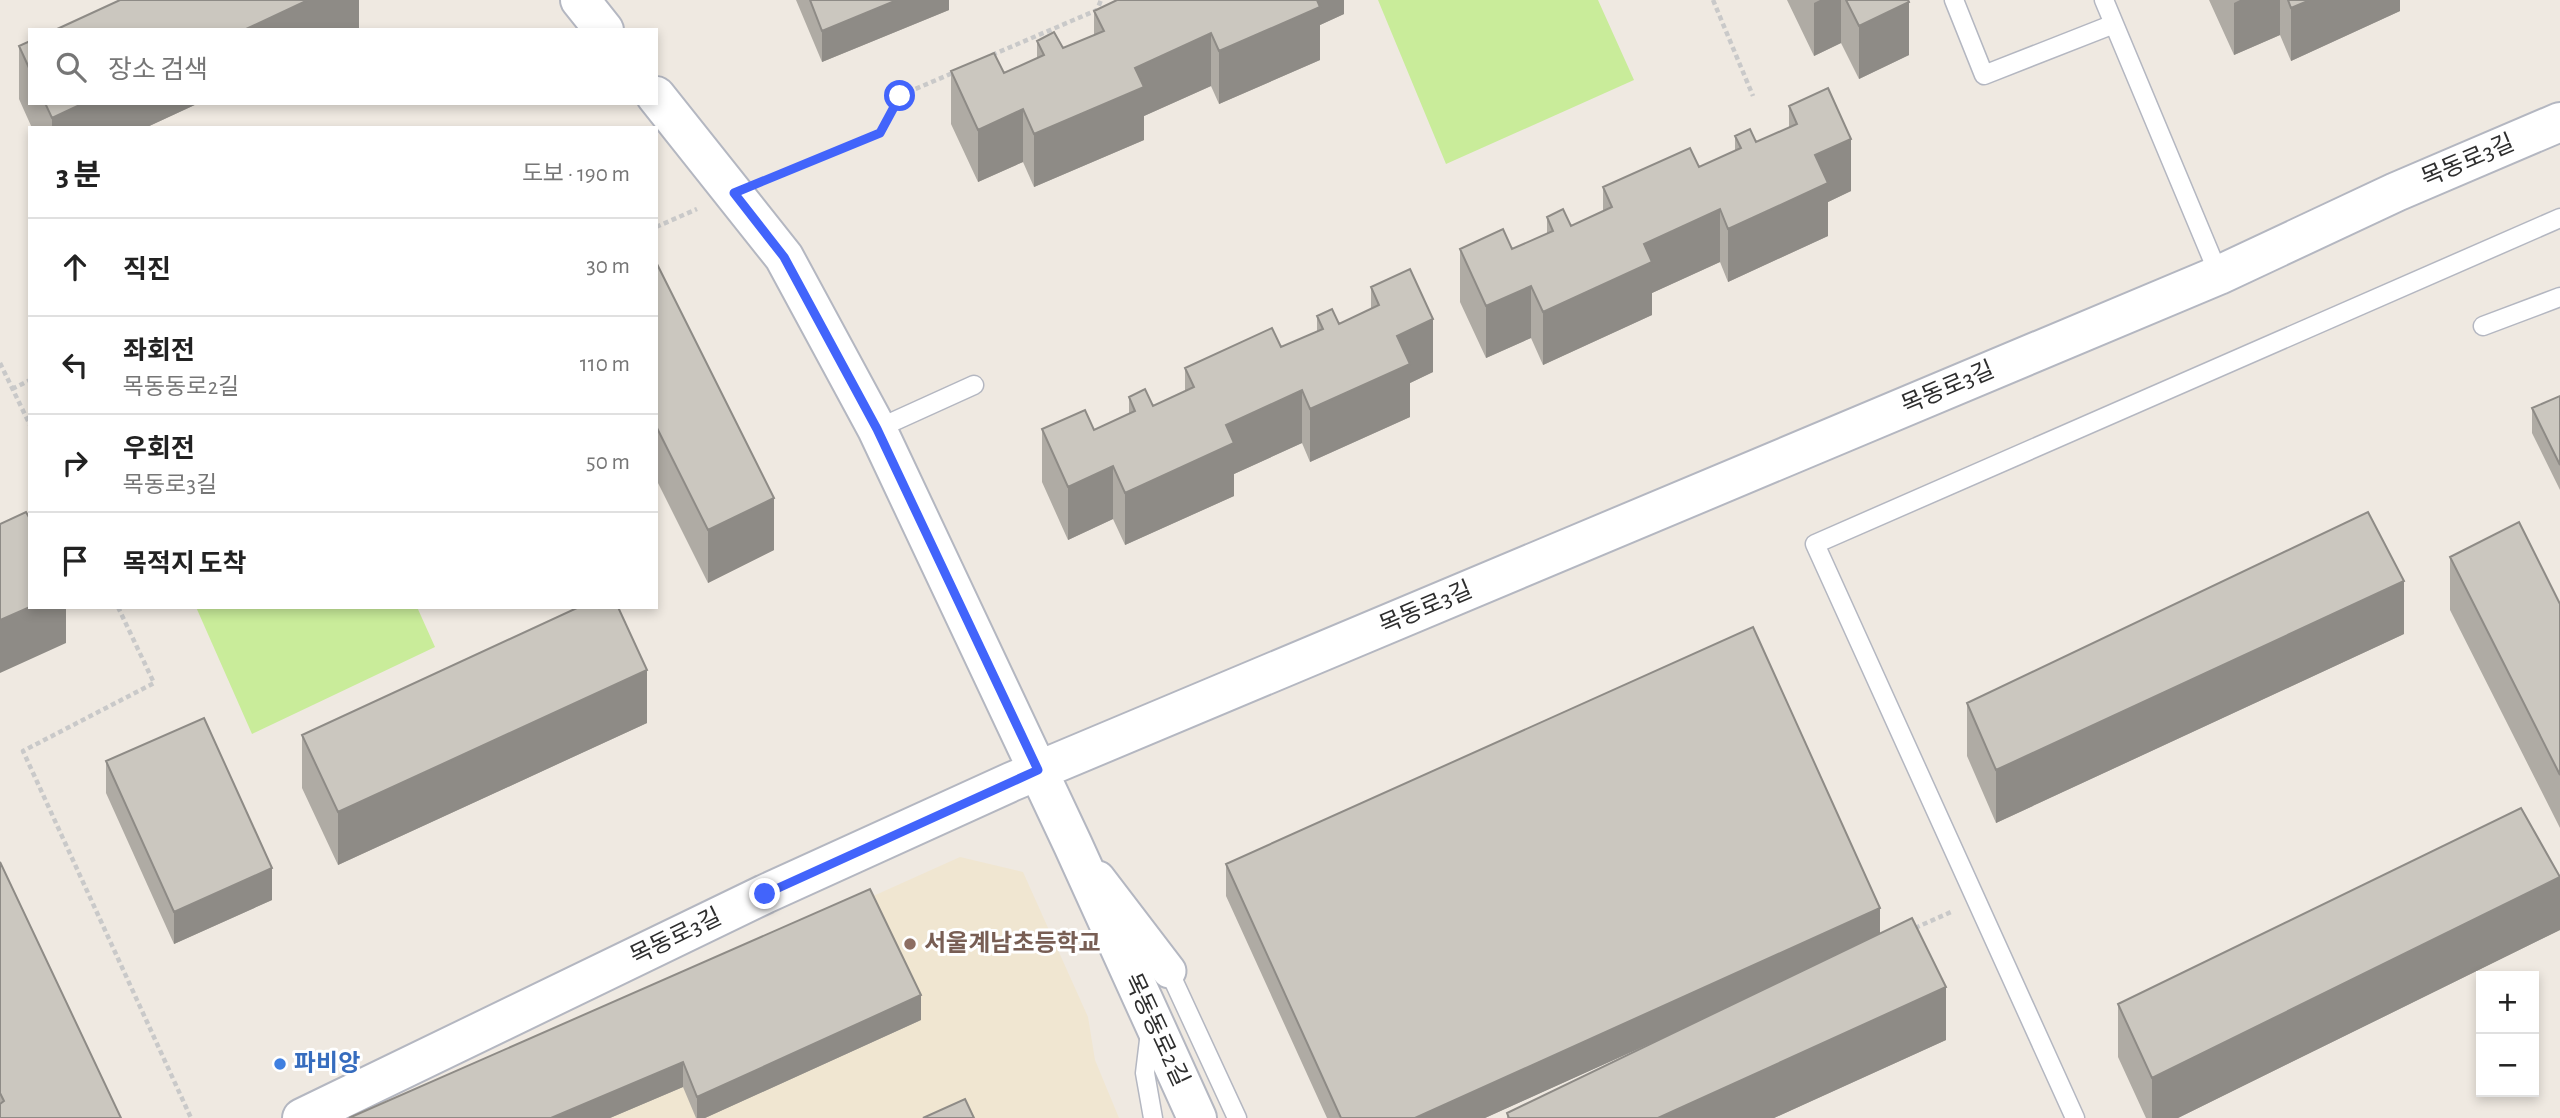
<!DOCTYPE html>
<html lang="ko">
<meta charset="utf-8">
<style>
body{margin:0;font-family:"Alegreya Sans","Noto Sans KR",sans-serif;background:#f6f6f6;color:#222}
.controls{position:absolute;right:21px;bottom:21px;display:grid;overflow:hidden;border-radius:0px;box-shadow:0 4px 10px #0003}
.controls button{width:63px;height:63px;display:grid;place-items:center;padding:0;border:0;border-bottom:2px solid #e0e0e0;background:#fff;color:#222;font:35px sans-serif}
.stop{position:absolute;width:21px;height:21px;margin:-16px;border:5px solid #4264fb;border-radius:50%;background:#fff}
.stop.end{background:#4264fb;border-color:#fff;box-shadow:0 2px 7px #0008}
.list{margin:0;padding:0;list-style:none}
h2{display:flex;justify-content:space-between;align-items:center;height:91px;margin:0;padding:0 28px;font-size:30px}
h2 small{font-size:23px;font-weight:400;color:#767676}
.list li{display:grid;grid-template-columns:46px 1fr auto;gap:21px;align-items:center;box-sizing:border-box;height:98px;padding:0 28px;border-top:2px solid #e0e0e0}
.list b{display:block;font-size:26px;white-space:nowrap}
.list p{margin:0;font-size:23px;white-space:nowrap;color:#767676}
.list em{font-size:23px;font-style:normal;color:#767676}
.icon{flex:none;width:38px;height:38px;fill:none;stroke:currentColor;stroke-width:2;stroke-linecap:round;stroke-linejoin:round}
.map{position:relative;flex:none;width:2560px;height:1118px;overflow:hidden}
.search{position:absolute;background:#fff;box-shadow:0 4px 10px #0003;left:28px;top:28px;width:630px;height:77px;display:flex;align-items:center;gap:18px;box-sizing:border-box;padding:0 24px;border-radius:0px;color:#767676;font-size:26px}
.panel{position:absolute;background:#fff;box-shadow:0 4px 10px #0003;left:28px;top:126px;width:630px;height:483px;border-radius:0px}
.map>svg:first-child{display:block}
.education{fill:#f0e6d1}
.pitch{fill:#c9ec9a}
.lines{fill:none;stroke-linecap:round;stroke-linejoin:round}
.lane-casing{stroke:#b4b7c1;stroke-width:21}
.street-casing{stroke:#b4b7c1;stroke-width:37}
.secondary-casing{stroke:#b4b7c1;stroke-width:42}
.path{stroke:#c9c9c9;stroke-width:4.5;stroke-dasharray:5 3.5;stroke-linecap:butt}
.lane{stroke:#fff;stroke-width:18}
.street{stroke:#fff;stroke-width:33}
.secondary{stroke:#fff;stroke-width:38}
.wall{fill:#afaba4}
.shaded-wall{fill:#8e8b86}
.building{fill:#cbc7bf;stroke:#8e8b86;stroke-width:2}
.route{stroke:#4264fb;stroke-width:9}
.education-dot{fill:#8d6e63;stroke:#fff;stroke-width:2.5}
.shop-dot{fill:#3f7fe0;stroke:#fff;stroke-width:2.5}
.labels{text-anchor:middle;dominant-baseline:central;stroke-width:6;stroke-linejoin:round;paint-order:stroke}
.street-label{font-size:24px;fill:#2e2e2e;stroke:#fff}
.education-label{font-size:24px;font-weight:bold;fill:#785e54;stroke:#fff;text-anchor:start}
.shop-label{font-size:24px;font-weight:bold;fill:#366cbe;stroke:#fff;text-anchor:start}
</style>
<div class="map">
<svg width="2560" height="1118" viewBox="0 0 2560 1118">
<rect width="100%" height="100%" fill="#efe9e1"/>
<path class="education" d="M960,857L1023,872L1088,1017L1095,1060L1119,1118H380Z"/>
<path class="pitch" d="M1378,0H1598L1634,80L1446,164Z
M196,607H417L435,647L252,734Z"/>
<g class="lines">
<g class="lane-casing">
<path id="lane" d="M1954,0L1984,75L2114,24
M2104,0L2219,275
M2483,326L2560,297
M877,429L974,385
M1169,971L1237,1118
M1150,1032L1145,1073L1153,1118
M2075,1118L1815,544L2560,218"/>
</g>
<g class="street-casing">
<path id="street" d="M1098,878L1169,971"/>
</g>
<g class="secondary-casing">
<path id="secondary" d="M580,0L604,30
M656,96L784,257L877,429L1073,845L1197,1118
M302,1118L765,894L1011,782L2219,275L2396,192L2560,122"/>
</g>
<path class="path" d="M1713,0L1753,96
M992,55L1097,10L1101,0
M770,178L880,133L899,96L955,72
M656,227L697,209
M0,363L30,425
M12,389L30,380
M118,607L154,683L23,751L191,1118
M1915,928L1951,912"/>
<use href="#lane" class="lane"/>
<use href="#street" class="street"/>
<use href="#secondary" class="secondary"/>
</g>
<path class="wall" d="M796,0H949V10L822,62Z
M1344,0V14L1320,25V60L1219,104L1211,86L1144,116V140L1034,187L1023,162L978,182L951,124V71L1004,73L1037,58V41L1063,48L1094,35V11Z
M1787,0H1908L1909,55L1859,79L1841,43L1814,56Z
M2209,0H2400V11L2291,61L2280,35L2234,55Z
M30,41V103H199L145,128H32L19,99V46Z
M1789,106L1851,191L1828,202V236L1728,282L1720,262L1652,293V315L1543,365L1531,338L1486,358L1460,302V249H1512L1547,234V217L1571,226L1603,211V187L1699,167L1735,151V136L1756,142L1789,128Z
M656,262L774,550L708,583L656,479Z
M1371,287L1433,372L1410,383V417L1310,462L1302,443L1234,474V496L1125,545L1113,519L1068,540L1042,482V429L1094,430L1129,414V397L1153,406L1185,391V368L1281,347L1317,331V316L1339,324L1371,309Z
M2560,396V490L2532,433V408Z
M2450,557L2560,604V828L2450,610Z
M2404,634L1996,823L1967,756V703Z
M647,723L338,865L302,788V735Z
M106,761L272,900L174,944L106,793Z
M0,862L121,1118H0Z
M1226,864L1880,933L1946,1040L1774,1118H1507V1113L1673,1033L1485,1118H1327L1226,896Z
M2560,930L2178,1118H2146L2118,1057V1004Z
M921,1020L705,1118H696L683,1087L610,1118H349Z"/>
<path class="shaded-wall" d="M308,0H359V30H244Z
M897,0H949V10L822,62V31Z
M1306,0H1344V14L1320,25V60L1219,104V51Z
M1820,0H1841V43L1814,56V3Z
M2240,0H2280V35L2234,55V3Z
M2310,0H2400V11L2291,61V8Z
M1909,2V55L1859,79V26Z
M1211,33V86L1144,116V140L1034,187V134L1135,68Z
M84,103H199L145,128H52V118Z
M1023,109V162L978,182V130Z
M1851,139V191L1828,202V236L1728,282V229L1815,155Z
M1720,209V262L1652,293V315L1543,365V312L1644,244Z
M1531,286V338L1486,358V306Z
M1433,319V372L1410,383V417L1310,462V409L1397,336Z
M1302,390V443L1234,474V496L1125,545V493L1226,425Z
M1113,466V519L1068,540V487Z
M774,498V550L708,583V530Z
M2404,581V634L1996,823V770Z
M30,607H66V643L0,673V620Z
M647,670V723L338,865V812Z
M272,868V900L174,944V912Z
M2560,877V930L2178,1118H2152V1078Z
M1880,908V940L1485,1118H1415Z
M1946,987V1040L1774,1118H1658Z
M921,995V1020L705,1118H697V1097Z
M683,1062V1087L610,1118H551Z"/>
<path class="building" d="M120,0H308L244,30H55Z
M810,0H897L822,31Z
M1117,0H1317L1320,7L1219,51L1211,33L1135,68L1144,87L1034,134L1023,109L978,130L951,71L994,53L1004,73L1044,55L1037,41L1054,32L1063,48L1104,31L1094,11Z
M1846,0H1908L1909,2L1859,26Z
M2288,0H2310L2291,8Z
M30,41V70L19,46Z
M1828,88L1851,139L1815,155L1828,183L1728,229L1720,209L1644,244L1652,262L1543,312L1531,286L1486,306L1460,249L1503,229L1512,249L1553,231L1547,217L1563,209L1571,226L1612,207L1603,187L1690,148L1699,167L1741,148L1735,136L1750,129L1756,142L1797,124L1789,106Z
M45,103H84L52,118Z
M656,262L774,498L708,530L656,426Z
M1410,269L1433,319L1397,336L1410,364L1310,409L1302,390L1226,425L1234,443L1125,493L1113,466L1068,487L1042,429L1085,410L1094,430L1135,411L1129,397L1145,389L1153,406L1194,387L1185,368L1272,328L1281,347L1323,329L1317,316L1332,309L1339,324L1379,305L1371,287Z
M2560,396V465L2532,408Z
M26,512L30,519V607L0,620V524Z
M2368,512L2404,581L1996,770L1967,703Z
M2519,522L2560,604V775L2450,557Z
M579,607H618L647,670L338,812L302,735Z
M1753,627L1880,908L1415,1118H1341L1226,864Z
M204,718L272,868L174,912L106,761Z
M2521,808L2560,877L2152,1078L2118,1004Z
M0,862L121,1118H0V1104L4,1101L0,1093Z
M870,889L921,995L697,1097L683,1062L551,1118H349Z
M1912,918L1946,987L1658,1118H1509L1507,1113Z
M965,1099L974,1118H923Z"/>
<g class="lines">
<path class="route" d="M765,894L1038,770L877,429L784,257L734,193L880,133L900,96"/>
</g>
<circle class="education-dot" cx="910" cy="944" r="7"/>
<circle class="shop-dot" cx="280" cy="1064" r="7"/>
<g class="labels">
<g class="street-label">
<text transform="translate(2468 161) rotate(-23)">목동로3길</text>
<text transform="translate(1948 388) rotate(-23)">목동로3길</text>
<text transform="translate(1426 608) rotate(-23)">목동로3길</text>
<text transform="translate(676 937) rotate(-26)">목동로3길</text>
<text transform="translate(1156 1030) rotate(65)">목동동로2길</text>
</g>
<g class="education-label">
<text x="924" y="944">서울계남초등학교</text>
</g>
<g class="shop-label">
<text x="294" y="1064">파비앙</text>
</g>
</g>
</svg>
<div class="controls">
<button>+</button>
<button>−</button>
</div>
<div class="stop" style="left:900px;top:96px"></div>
<div class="stop end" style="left:765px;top:894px"></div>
<div class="search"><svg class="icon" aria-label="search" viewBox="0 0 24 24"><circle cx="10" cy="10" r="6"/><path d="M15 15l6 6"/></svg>장소 검색</div>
<section class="panel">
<h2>3 분<small>도보 · 190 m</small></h2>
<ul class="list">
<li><svg class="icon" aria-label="ahead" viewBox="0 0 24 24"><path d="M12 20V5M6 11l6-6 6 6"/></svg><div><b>직진</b></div><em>30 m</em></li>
<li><svg class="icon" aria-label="left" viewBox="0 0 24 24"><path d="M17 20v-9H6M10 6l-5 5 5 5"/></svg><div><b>좌회전</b><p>목동동로2길</p></div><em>110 m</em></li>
<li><svg class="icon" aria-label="right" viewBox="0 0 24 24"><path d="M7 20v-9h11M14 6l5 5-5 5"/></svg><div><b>우회전</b><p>목동로3길</p></div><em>50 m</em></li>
<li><svg class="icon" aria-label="arrive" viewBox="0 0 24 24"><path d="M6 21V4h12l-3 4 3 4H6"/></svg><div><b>목적지 도착</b></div></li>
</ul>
</section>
</div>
